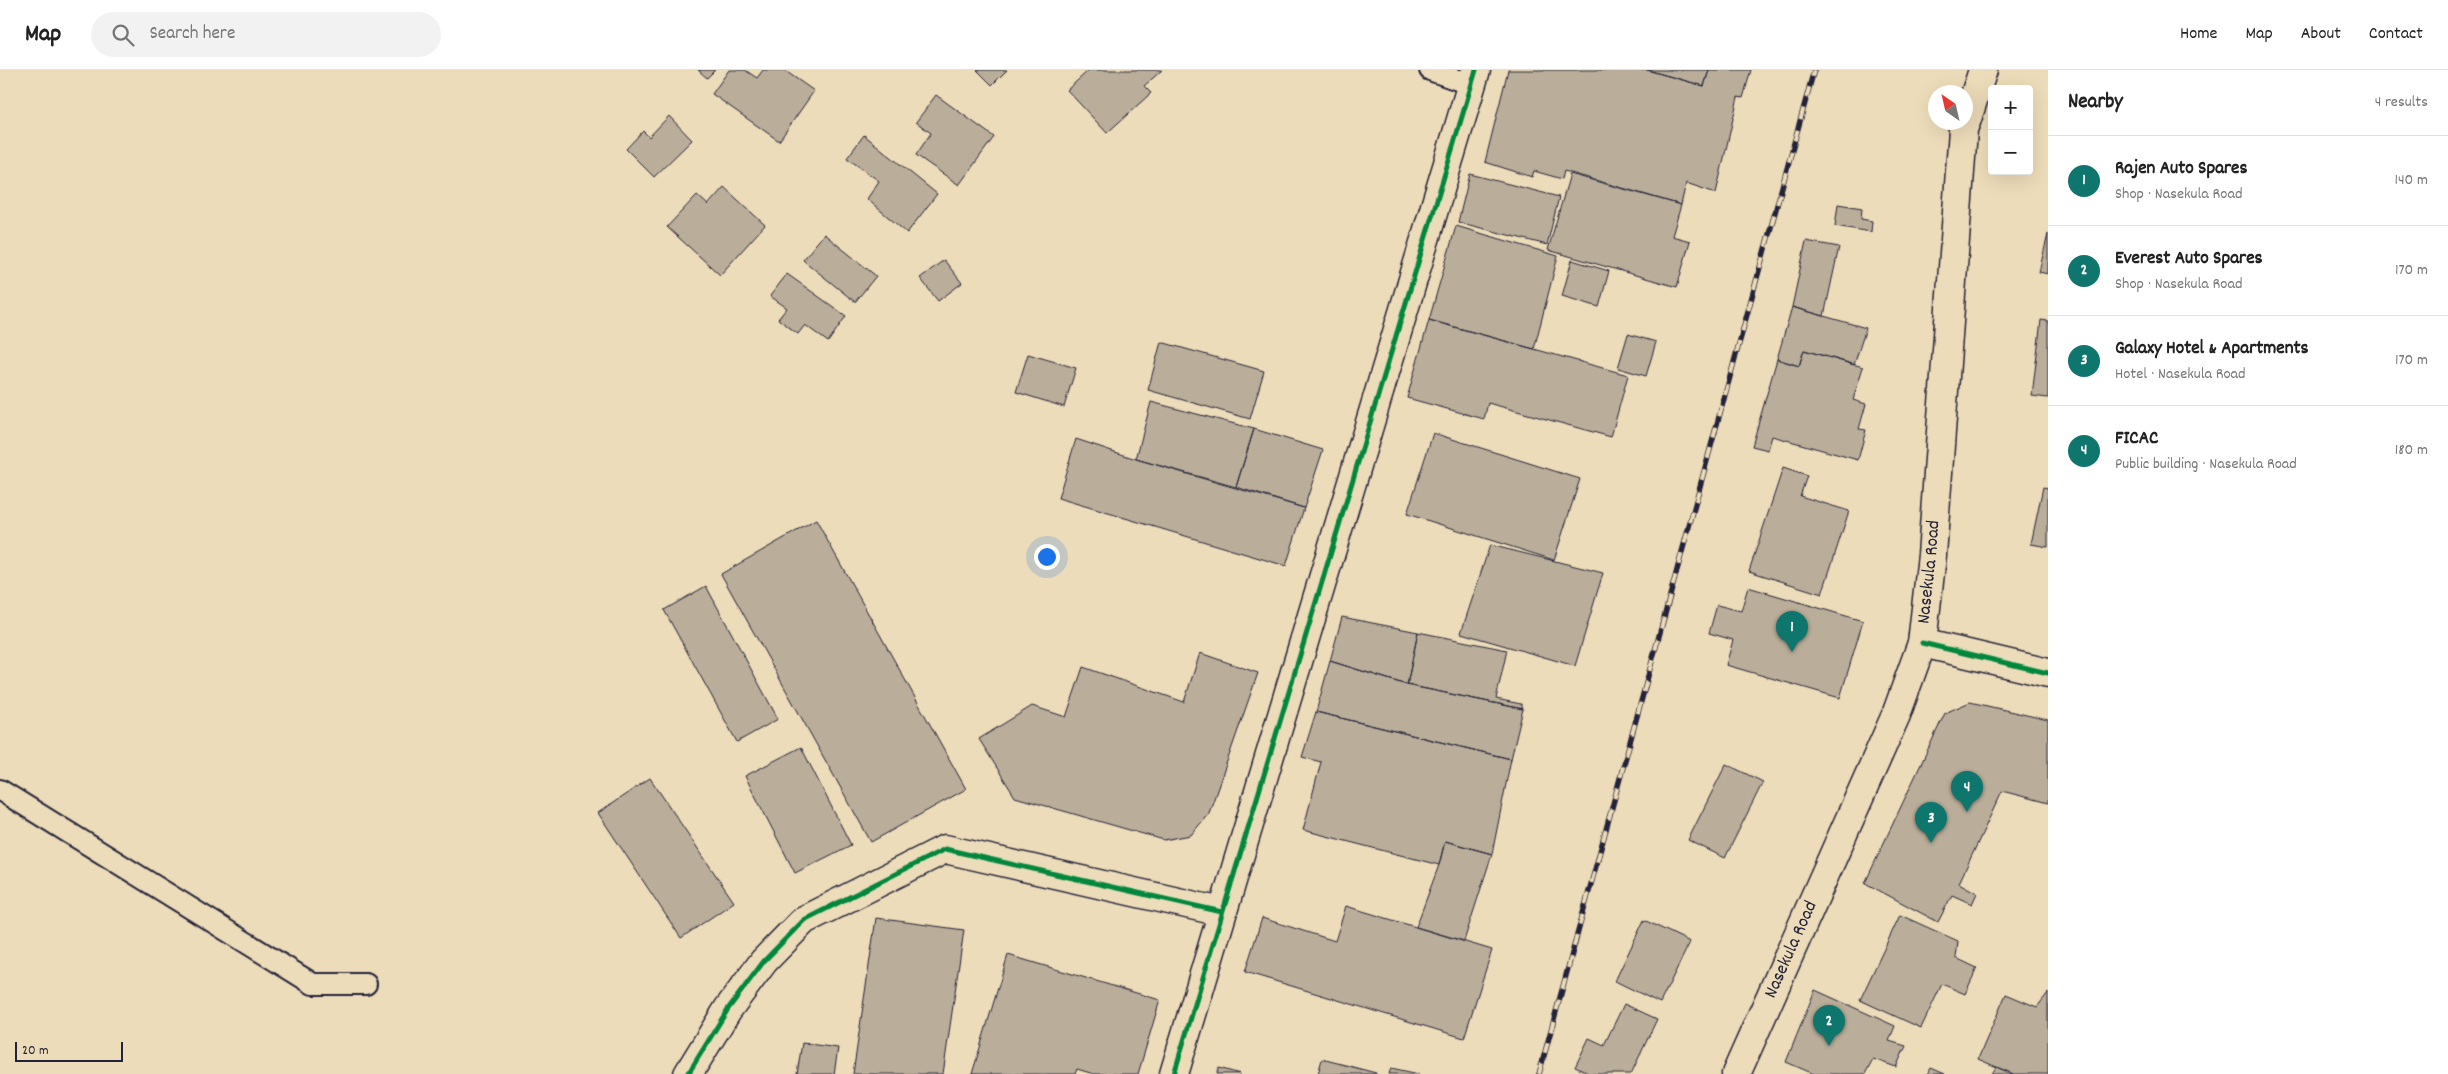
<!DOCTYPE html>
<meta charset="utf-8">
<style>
body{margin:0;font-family:Dekko,sans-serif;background:#f2f2f2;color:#222}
.controls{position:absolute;right:15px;top:15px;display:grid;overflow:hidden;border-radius:5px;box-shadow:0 5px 20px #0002}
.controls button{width:45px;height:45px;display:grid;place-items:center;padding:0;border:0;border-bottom:1px solid #e0e0e0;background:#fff;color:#222;font:25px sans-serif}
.compass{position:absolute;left:1928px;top:15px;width:45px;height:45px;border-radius:50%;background:#fff;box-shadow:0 5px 20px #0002;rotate:326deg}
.scale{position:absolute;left:15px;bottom:12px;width:108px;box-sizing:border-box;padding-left:5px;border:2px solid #22223b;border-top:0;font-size:14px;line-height:18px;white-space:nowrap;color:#22223b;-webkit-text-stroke:4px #eddcb9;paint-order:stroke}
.you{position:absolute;left:1046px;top:486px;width:18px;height:18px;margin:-12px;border:4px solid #fff;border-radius:50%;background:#1a73e8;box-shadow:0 0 0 8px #1a73e833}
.badge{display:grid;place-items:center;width:32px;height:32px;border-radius:50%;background:#0f766e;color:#fff;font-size:16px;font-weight:700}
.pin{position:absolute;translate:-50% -41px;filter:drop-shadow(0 1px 2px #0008)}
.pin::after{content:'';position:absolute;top:26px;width:18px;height:15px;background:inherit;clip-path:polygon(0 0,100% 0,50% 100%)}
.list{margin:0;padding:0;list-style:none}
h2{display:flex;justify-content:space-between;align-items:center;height:65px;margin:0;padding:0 20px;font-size:21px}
h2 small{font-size:16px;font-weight:400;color:#767676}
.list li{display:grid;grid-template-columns:32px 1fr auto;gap:15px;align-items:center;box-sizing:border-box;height:90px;padding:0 20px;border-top:1px solid #e0e0e0}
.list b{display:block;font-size:19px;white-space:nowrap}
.list p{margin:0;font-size:16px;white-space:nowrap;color:#767676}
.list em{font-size:16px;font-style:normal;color:#767676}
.icon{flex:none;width:28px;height:28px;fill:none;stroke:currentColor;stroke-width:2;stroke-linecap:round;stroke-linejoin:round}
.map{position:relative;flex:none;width:2048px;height:1004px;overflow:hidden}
header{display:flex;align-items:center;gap:30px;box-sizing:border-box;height:70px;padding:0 25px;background:#fff;border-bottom:1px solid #e0e0e0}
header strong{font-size:24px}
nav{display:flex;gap:28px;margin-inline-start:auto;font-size:18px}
.search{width:350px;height:45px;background:#f2f2f2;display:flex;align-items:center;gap:12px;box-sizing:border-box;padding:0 18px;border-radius:28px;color:#767676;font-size:19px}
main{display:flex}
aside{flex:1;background:#fff}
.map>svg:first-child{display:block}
.building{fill:#baae9a;stroke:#22223b}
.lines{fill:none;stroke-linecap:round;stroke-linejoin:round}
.lane-casing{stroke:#22223b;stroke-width:24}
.street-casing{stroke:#22223b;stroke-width:31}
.secondary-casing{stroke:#22223b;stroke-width:31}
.lane{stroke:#eddcb9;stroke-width:20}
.street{stroke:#eddcb9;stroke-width:28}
.secondary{stroke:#eddcb9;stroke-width:28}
.rail-casing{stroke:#22223b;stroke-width:5.5}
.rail{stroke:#eddcb9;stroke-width:4;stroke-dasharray:11;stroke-linecap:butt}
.cycleway-casing{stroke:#eddcb9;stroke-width:8}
.cycleway{stroke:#00873e;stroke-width:5}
.labels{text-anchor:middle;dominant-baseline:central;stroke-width:4.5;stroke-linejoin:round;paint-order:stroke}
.street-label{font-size:19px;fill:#22223b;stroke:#eddcb9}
</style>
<header>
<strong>Map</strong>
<div class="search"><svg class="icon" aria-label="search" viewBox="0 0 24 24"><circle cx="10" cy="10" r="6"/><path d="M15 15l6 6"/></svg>Search here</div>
<nav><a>Home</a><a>Map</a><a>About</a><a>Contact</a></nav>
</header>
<main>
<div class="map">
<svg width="2048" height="1004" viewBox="0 0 2048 1004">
<rect width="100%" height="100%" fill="#eddcb9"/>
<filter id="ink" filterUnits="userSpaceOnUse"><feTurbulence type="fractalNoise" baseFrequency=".02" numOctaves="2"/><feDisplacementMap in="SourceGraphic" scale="10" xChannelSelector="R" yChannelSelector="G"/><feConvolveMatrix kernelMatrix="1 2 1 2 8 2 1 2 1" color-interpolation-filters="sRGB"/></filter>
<g filter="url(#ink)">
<path class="building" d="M698,0H715L707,8Z
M729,0H745L757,8L763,0H784L814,21L779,71L712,24Z
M977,0H1007L992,15Z
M1089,0H1162L1144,16L1151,23L1107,63L1067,20Z
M1508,0H1647L1704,16L1709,0H1751L1743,28L1738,27L1716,123L1686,113L1681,135L1564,101L1562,109L1534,101L1532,107L1485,92Z
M1647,0H1709L1704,16Z
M936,25L994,67L959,115L916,85L931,63L916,52Z
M669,46L692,70L654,107L626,79L643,61L649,67Z
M864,65L937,124L907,163L867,129L879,111L847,88Z
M1470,104L1559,127L1547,175L1458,152Z
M1570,104L1681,135L1672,166L1690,171L1677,217L1548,180Z
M724,117L765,155L720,205L667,157L697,125L708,135Z
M1838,134L1862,138L1861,149L1872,151L1871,162L1835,156Z
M1456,156L1558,186L1534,279L1429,250Z
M824,164L876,206L855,232L803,190Z
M2048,164V204L2039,202Z
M1806,171L1839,177L1824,246L1792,237Z
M944,190L962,213L938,231L920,208Z
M1572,190L1609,201L1599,237L1562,226Z
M787,204L846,246L828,272L805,255L798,264L778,249L787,238L770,226Z
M1792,237L1866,258L1854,295L1804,280L1799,296L1777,289Z
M1429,250L1628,305L1611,367L1488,333L1484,349L1407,328Z
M2041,250L2048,251V328L2032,326Z
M1628,264L1656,272L1646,306L1618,298Z
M1161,272L1264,301L1250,349L1148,320Z
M1804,280L1863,297L1853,330L1866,334L1859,359L1866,360L1858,390L1772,366L1768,380L1752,376L1777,289L1799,296Z
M1028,284L1076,298L1064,337L1016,322Z
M1151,332L1254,359L1236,417L1136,389Z
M1254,359L1323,380L1304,438L1236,417Z
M1433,363L1580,409L1554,490L1407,444Z
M1076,369L1136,389L1304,438L1286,496L1058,428Z
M1783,398L1807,406L1800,426L1849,441L1822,524L1749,501Z
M2043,417L2048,418V477L2031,474Z
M816,450L966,719L871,772L721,504Z
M1490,475L1603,503L1575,596L1461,563Z
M706,516L778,649L737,672L664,540Z
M1748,517L1863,551L1840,628L1726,595L1733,570L1709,563L1717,535L1741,541Z
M1342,547L1418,562L1407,615L1330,591Z
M1418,562L1507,580L1496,629L1521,634L1523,639L1407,615Z
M1200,583L1258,603L1209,743L1191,765L1164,770L1015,727L979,669L1032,636L1066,647L1083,597L1184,632Z
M1330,591L1407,615L1523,639L1511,689L1316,642Z
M1970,632L2048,650V733L2002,721L1959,813L1977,823L1972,834L1952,825L1938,852L1865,813L1945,643Z
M1316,642L1511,689L1492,784L1445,771L1439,795L1303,760L1321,692L1302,687Z
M801,677L851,775L795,803L745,706Z
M1726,694L1763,712L1725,788L1688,770Z
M650,708L734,832L681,868L598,743Z
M1445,771L1492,784L1464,871L1416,857L1439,795Z
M1346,836L1492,880L1464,968L1245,902L1262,848L1335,871Z
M1900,845L1958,871L1956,888L1977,898L1965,924L1942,914L1921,958L1860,930Z
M876,848L964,860L943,1004H853Z
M1644,850L1690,872L1660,933L1615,911Z
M1008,885L1160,930L1138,1004H1094L1077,999L1075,1004H972Z
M1815,920L1895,956L1889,971L1906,976L1896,997L1873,989L1865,1004H1814L1786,992Z
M2048,923V1004H2013L1978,989L2006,924L2037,937Z
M1624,934L1657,949L1631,1004H1590L1575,997L1589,968L1604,975Z
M802,973L838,978L834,1004H797Z
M1322,989L1376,1003V1004H1318Z
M1996,997L2013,1004H1992Z
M1219,998L1240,1004H1217Z
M1391,998L1419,1004H1389Z
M1931,998L1945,1004H1928Z"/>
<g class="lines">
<g class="lane-casing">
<path id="lane" d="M1430,0L1472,15
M0,720L313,914H366"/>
</g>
<g class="street-casing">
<path id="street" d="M1922,573L2048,603
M688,1004L728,939L764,891L804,850L945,779L1222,842
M1174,1004L1476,0"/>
</g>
<g class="secondary-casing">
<g id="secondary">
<path d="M1966,52L1983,0"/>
<path id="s1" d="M1736,1004L1896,645L1922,573L1932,485L1963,60L1965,52"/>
</g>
</g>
<use href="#lane" class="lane"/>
<use href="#street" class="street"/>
<use href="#secondary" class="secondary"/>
<g class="rail-casing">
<path id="rail" d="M1539,1004L1814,0"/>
</g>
<use href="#rail" class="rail"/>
<g class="cycleway-casing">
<path id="cycleway" d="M1922,573L2048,603
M688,1004L728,939L764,891L804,850L945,779L1222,842
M1174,1004L1476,0"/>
</g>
<use href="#cycleway" class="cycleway"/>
</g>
</g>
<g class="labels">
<g class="street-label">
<text stroke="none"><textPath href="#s1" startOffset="541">Nasekula Road</textPath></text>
<text stroke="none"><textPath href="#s1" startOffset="136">Nasekula Road</textPath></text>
</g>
</g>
</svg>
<div class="controls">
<button>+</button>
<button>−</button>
</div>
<svg class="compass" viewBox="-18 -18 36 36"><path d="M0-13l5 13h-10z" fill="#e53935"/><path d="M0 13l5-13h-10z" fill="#767676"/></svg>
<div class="scale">20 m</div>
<div class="you"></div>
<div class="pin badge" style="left:1792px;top:582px">1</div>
<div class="pin badge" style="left:1829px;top:976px">2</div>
<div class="pin badge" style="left:1931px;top:773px">3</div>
<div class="pin badge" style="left:1967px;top:742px">4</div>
</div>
<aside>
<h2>Nearby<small>4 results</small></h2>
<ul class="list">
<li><span class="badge">1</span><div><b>Rajen Auto Spares</b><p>Shop · Nasekula Road</p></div><em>140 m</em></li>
<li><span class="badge">2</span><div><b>Everest Auto Spares</b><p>Shop · Nasekula Road</p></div><em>170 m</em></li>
<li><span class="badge">3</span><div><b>Galaxy Hotel &amp; Apartments</b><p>Hotel · Nasekula Road</p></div><em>170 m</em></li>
<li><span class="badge">4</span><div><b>FICAC</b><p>Public building · Nasekula Road</p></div><em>180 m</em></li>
</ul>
</aside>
</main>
